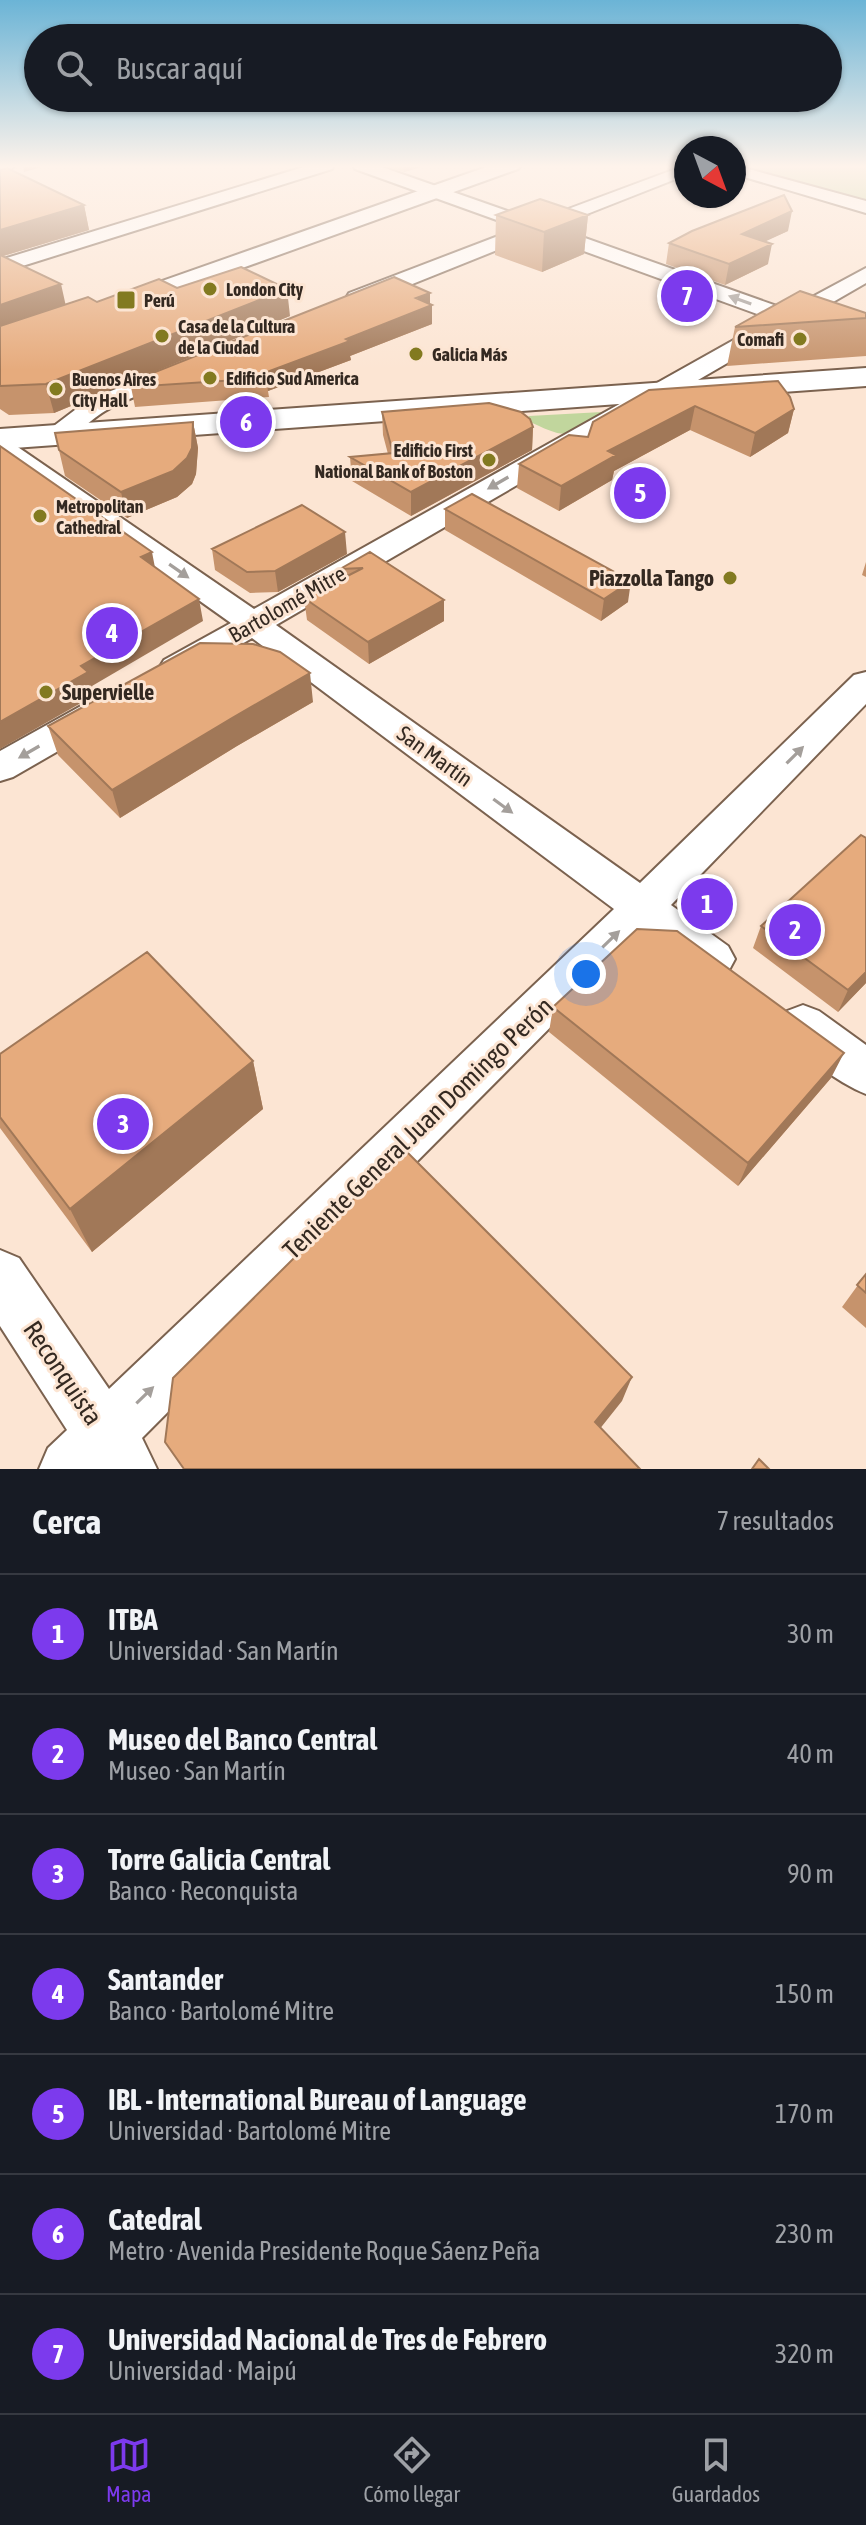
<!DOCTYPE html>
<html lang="es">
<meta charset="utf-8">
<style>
body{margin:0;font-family:"Asap Condensed",sans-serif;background:#20242c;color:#f1f3f6}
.compass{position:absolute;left:674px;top:136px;width:72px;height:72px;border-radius:50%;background:#171b24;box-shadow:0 2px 6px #0004;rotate:139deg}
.you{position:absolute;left:586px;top:974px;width:28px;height:28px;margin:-20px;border:6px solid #fff;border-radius:50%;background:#1a73e8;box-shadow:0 0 0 12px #1a73e833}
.badge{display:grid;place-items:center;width:52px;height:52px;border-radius:50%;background:#7c3aed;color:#fff;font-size:26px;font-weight:700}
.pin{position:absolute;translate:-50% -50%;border:4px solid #fff;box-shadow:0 2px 8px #0006}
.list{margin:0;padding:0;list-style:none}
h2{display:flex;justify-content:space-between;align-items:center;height:104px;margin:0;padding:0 32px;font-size:34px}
h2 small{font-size:26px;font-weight:400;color:#9ea1a6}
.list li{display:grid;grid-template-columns:52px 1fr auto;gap:24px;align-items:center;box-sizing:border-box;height:120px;padding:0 32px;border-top:2px solid #363941}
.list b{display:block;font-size:30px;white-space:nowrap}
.list p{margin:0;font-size:26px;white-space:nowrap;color:#9ea1a6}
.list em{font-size:26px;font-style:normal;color:#9ea1a6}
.icon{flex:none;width:44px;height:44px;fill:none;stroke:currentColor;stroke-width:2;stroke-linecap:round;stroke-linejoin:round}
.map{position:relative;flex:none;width:866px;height:1469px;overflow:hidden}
.search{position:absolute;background:#171b24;box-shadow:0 2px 6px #0004;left:24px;right:24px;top:24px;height:88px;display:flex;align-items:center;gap:20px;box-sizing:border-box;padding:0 28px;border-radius:44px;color:#9ea1a6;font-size:30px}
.sheet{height:944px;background:#171b24}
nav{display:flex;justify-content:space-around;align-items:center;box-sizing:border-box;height:112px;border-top:2px solid #363941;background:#171b24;font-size:22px;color:#9ea1a6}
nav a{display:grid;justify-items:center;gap:4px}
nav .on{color:#7c3aed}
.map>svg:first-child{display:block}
.green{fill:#c1d69d}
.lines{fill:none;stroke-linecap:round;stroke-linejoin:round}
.minor-casing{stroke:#7b624f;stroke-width:4}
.major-casing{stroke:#7b624f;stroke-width:4}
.minor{fill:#fff;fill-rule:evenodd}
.major{fill:#fff;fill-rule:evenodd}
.wall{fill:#c6936c}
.shaded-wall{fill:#a17858}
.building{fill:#e6ab7d;stroke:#a17858;stroke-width:2}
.oneway{fill:#a49f9b}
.poi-dot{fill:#827a20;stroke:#fce5d3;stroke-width:3}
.labels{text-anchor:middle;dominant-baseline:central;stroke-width:6;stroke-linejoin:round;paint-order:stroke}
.far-poi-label{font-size:18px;font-weight:bold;fill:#342921;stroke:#fce5d3;text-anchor:start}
.poi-label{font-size:22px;font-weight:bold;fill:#342921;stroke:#fce5d3;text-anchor:end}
.street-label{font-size:22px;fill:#342921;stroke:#fce5d3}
.near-street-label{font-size:26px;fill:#342921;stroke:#fce5d3}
</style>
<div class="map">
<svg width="866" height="1469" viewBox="0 0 866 1469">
<rect width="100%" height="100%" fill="#fce5d3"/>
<path class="green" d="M734,165H866V203L734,166Z
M602,412L605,415C564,438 569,440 526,420L529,416Z"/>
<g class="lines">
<g class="minor-casing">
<path id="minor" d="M310,165H334L332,169L0,273V260Z
M353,165H376L536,221L686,165V175L554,227L788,310L866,268V283L807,317L866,337V352L791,326L276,625L640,883L854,675L866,672V704L671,905L728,946L735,959L728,972C697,983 669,951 645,932L142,1438L157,1469H39L48,1448L67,1430L0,1326V1250L19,1258L109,1389L614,909L252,638L188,676L176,679L164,676L159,668L164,660L231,623L0,459V439L9,441L254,609L771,319L537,234L365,303H349L346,298L349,293L519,228L355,169Z
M734,165L866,201V213L734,174Z
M177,365L185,367L189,372L185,377C159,388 129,397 105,411C86,422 69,446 46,441L42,435L88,400Z
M93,703L105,706L111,715L105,724L13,777L0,781V751L81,706Z
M803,1005L819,1011L866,1045V1094C839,1083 792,1051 780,1025L787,1011Z"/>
</g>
<g class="major-casing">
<path id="major" d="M0,165H15L7,173L0,175Z
M492,165H521L518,169L0,355V338Z
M866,368V386L0,449V429Z"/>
</g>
<use href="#minor" class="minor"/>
<use href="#major" class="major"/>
</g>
<path class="wall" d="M379,165H428L404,172Z
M0,170L84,205L89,230L3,256L66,305L97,302L177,288L290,316L54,413L9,415L0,409Z
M496,215H588L584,254L542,272L495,255Z
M788,231L765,241L768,264L725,285L666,264L669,243Z
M430,293V304L432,305V324L350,356L351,360L268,391L269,397L135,407L131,387Z
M866,313V356L727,366L735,327Z
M649,390L794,409L788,433L750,457L690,430L614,471L612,480L559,511L517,488L519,464L588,437Z
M382,412L533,427L532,450L411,516L352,481L350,457L388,454L383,435Z
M193,422L198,448L196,474L192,484L177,497L127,518L65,476L55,433Z
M445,509L628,602L601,621L445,530Z
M212,549L347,554L278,592L250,593L215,570Z
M370,552L444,600V621L369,664L307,620L304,598L340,580V569Z
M866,562V577L862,575Z
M313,702L237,746L120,818L58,755L48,726Z
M761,926L866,983L838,1012L753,948Z
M553,1007L831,1078L738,1186L549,1032Z
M0,1054L253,1061L263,1109L92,1252L0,1128Z
M866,1274V1328L842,1307Z"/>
<path class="shaded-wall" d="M23,165H49L24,172Z
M404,165H428L404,172Z
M84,205L89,230L0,257V230Z
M792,211L788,231L738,254L742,234Z
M588,215L584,254L542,272L544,232Z
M772,244L768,264L725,285L729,264Z
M61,284L67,311L0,335V305Z
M287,289L290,316L54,413L46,384Z
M430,293V306L432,305V324L350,356L351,360L268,391L266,378L264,373L346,339L416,298Z
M695,406L690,430L614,471L612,480L559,511L561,486L608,451Z
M794,409L788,433L750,457L755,433Z
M193,422L198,448L196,474L192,484L177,497L127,518L121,492Z
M533,427L532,450L411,516V492Z
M345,532L347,554L278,592L275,571Z
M152,552L156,573L141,557Z
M631,581L628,602L601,621L604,599Z
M199,599L203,621L92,686L95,695L0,749V722L81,666Z
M444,600V621L369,664L368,642Z
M310,673L313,702L237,746L120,818L112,790L232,718Z
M866,972V983L838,1012L848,990Z
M844,1053L831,1078L738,1186L748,1163Z
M253,1061L263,1109L92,1252L70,1209Z
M632,1377L622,1401L587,1445L595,1422Z"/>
<path class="building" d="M7,168L84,205L0,230V170Z
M784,195L792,211L742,234L772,244L729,264L669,243L692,231Z
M540,199L588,215L544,232L496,215Z
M0,255L61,284L0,305Z
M241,267L287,289L46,384L0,386V326L88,297L97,302L159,279L177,288Z
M394,277L430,293L416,298L432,305L346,339L350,341L264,373L266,378L131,387L135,380Z
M800,291L866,313V318L735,327Z
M778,381L790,397L794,409L755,433L695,406L608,451L616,455L561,486L519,464L569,435L588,437L593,422L649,390Z
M489,403L521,412L530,419L533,427L411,492L350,457L393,453L382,412Z
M193,422L192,448L187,458L173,471L121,492L59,450L55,433Z
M0,446L152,552L141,557L199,599L81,666L88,672L0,722Z
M472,494L631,581L604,599L445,509Z
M302,505L345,532L275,571L247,572L212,549Z
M370,552L444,600L368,642L304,598L363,568L340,569Z
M200,643L253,644L280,652L310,673L232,718L112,790L48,726Z
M861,835L866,838V972L848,990L761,926Z
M637,929L677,931L844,1053L748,1163L553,1007Z
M147,952L253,1061L70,1209L0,1117V1054Z
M404,1149L632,1377L595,1422L640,1469H184L165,1442L173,1378Z
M866,1274V1293L857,1285Z
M759,1459L769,1469H752Z"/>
<defs><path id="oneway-solid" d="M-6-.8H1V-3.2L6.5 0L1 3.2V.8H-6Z" transform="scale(2)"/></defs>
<g class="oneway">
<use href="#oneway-solid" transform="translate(740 300) rotate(-160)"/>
<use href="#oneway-solid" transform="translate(498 483) rotate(150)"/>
<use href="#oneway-solid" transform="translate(179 571) rotate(35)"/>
<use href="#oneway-solid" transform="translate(29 752) rotate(150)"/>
<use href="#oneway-solid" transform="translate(795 755) rotate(-45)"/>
<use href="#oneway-solid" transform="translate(503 806) rotate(36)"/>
<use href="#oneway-solid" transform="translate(611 939) rotate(-44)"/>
<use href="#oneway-solid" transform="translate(145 1395) rotate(-44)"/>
</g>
<linearGradient id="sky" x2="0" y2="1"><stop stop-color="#6bb4d6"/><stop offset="0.45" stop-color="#fef3eb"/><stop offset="1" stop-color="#fef3eb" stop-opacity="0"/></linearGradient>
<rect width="866" height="370" fill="url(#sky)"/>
<g class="poi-dot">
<circle cx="210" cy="289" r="8"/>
<rect x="116" y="290" width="20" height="20" rx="4"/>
<circle cx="162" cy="336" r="8"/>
<circle cx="800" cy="339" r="8"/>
<circle cx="416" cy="354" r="8"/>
<circle cx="210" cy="378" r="8"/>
<circle cx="56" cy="389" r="8"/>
<circle cx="489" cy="460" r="8"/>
<circle cx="40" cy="516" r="8"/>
<circle cx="730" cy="578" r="8"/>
<circle cx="46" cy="692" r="8"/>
</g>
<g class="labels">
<g class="far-poi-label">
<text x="226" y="289">London City</text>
<text x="144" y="300">Perú</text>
<text x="178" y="326">Casa de la Cultura<tspan x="178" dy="21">de la Ciudad</tspan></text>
<text x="784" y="339" text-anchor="end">Comafi</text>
<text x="432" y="354">Galicia Más</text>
<text x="226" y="378">Edificio Sud America</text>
<text x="72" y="379">Buenos Aires<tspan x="72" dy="21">City Hall</tspan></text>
<text x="473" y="450" text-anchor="end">Edificio First<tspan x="473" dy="21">National Bank of Boston</tspan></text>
<text x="56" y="506">Metropolitan<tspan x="56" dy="21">Cathedral</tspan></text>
</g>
<g class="poi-label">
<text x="714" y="578">Piazzolla Tango</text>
<text x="62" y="692" text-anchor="start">Supervielle</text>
</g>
<g class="street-label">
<text transform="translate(287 604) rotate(-30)">Bartolomé Mitre</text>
<text transform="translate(435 756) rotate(36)">San Martín</text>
</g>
<g class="near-street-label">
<text transform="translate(418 1128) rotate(-44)">Teniente General Juan Domingo Perón</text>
<text transform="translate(63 1373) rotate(56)">Reconquista</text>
</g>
</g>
</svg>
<svg class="compass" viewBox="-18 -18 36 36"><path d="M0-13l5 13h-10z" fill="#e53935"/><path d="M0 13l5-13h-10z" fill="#9ea1a6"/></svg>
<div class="you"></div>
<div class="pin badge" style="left:707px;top:904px">1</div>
<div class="pin badge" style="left:795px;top:930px">2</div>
<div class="pin badge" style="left:123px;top:1124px">3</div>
<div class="pin badge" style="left:112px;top:633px">4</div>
<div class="pin badge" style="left:640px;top:493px">5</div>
<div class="pin badge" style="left:246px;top:422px">6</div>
<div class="pin badge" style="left:687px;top:296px">7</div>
<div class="search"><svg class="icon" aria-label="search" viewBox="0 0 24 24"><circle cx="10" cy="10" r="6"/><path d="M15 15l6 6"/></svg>Buscar aquí</div>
</div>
<section class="sheet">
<h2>Cerca<small>7 resultados</small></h2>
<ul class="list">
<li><span class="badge">1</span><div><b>ITBA</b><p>Universidad · San Martín</p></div><em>30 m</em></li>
<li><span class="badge">2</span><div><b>Museo del Banco Central</b><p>Museo · San Martín</p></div><em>40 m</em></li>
<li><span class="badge">3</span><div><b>Torre Galicia Central</b><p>Banco · Reconquista</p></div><em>90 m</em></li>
<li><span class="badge">4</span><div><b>Santander</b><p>Banco · Bartolomé Mitre</p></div><em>150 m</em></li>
<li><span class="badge">5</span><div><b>IBL - International Bureau of Language</b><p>Universidad · Bartolomé Mitre</p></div><em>170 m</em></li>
<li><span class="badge">6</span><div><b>Catedral</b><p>Metro · Avenida Presidente Roque Sáenz Peña</p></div><em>230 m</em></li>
<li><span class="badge">7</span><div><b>Universidad Nacional de Tres de Febrero</b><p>Universidad · Maipú</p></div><em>320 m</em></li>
</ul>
</section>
<nav>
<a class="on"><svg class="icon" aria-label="map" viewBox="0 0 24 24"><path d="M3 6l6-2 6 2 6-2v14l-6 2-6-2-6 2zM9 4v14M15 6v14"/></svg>Mapa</a>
<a><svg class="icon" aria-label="directions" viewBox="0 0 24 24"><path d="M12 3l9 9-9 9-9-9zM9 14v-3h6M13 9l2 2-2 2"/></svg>Cómo llegar</a>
<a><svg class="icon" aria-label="saved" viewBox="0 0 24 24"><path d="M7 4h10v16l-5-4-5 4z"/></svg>Guardados</a>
</nav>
